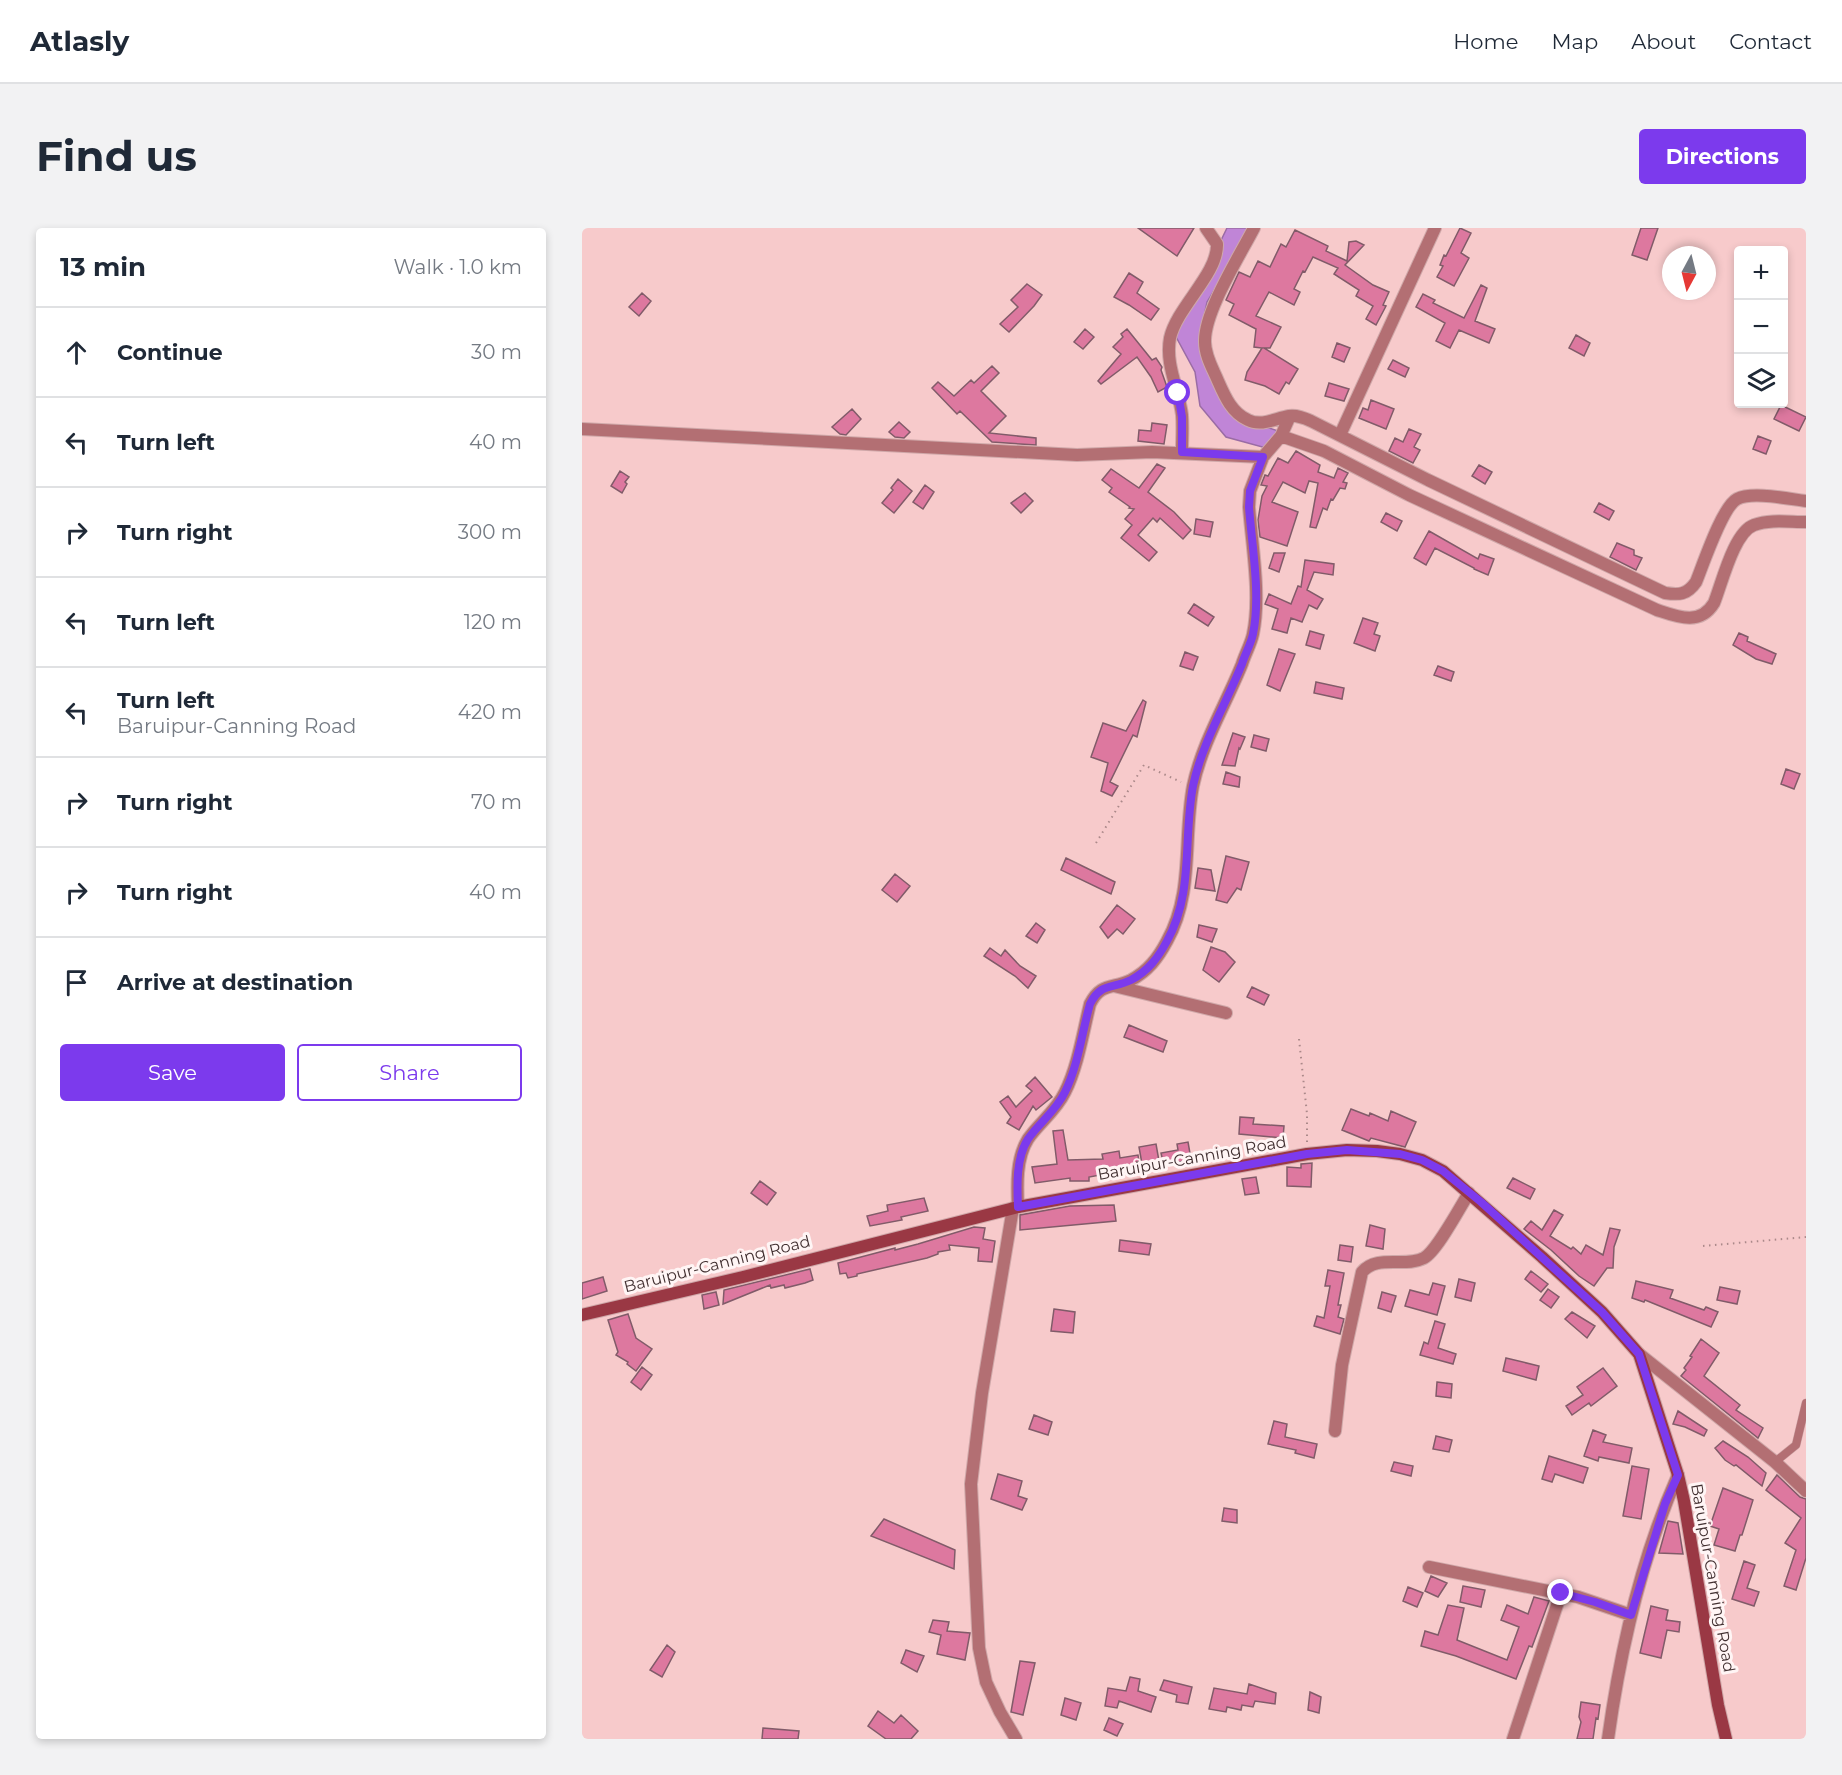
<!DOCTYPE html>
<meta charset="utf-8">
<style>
body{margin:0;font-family:Montserrat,sans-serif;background:#f2f2f3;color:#1f2937}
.controls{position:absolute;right:18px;top:18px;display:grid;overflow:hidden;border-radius:6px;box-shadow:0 3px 9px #0003}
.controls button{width:54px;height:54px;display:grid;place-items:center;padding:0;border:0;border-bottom:2px solid #e0e1e3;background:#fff;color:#1f2937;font:30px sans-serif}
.compass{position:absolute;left:1080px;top:18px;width:54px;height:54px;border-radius:50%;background:#fff;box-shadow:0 3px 9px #0003;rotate:187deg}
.stop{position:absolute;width:18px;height:18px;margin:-14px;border:4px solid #7c3aed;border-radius:50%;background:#fff}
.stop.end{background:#7c3aed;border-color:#fff;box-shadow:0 2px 6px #0008}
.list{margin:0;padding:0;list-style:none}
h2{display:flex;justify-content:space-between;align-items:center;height:78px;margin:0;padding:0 24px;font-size:26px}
h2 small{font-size:20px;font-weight:400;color:#747a83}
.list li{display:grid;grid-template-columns:39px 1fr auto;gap:18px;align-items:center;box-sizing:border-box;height:90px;padding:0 24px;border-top:2px solid #e0e1e3}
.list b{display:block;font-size:22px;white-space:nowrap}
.list p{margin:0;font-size:20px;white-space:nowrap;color:#747a83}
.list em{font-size:20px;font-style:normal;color:#747a83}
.actions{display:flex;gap:12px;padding:18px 24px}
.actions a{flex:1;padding:14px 0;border:2px solid #7c3aed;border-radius:6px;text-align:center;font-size:21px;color:#7c3aed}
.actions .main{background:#7c3aed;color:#fff}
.icon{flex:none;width:33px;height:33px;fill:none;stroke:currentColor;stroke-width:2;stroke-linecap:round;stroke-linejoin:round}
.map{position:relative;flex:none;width:1224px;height:1511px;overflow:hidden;border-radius:6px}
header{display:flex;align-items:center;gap:36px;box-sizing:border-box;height:84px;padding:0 30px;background:#fff;border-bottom:2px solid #e0e1e3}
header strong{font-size:28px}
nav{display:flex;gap:33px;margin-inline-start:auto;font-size:21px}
.intro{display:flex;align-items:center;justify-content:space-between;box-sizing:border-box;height:144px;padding:0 36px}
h1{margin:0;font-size:42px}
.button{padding:15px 27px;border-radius:6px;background:#7c3aed;color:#fff;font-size:21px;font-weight:700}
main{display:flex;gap:36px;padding:0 36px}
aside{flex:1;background:#fff;border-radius:6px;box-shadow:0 3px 9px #0003}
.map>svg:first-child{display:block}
.water{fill:#c085d7;stroke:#9a6ca5;stroke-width:1.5}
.building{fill:#dd789f;stroke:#815b69;stroke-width:1.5}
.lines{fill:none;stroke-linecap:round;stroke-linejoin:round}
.lane-casing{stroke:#cfa8a9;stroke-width:9}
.street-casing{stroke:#cfa8a9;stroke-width:14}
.secondary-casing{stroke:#cfa8a9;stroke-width:14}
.path{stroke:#ab898a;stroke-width:2;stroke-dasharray:1.5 4.5;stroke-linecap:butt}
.lane{stroke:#b36f73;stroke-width:8}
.street{stroke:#b36f73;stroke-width:12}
.secondary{stroke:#9a3844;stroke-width:12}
.route{stroke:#7c3aed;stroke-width:8}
.labels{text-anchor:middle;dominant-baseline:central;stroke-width:6;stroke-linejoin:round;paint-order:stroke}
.street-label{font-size:16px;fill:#423031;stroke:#fff5f5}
</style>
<header>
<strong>Atlasly</strong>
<nav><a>Home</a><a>Map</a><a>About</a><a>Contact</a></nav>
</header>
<div class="intro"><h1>Find us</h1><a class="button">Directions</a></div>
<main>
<aside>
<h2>13 min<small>Walk · 1.0 km</small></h2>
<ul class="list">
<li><svg class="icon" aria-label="ahead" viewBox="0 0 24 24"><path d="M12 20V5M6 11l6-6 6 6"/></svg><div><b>Continue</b></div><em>30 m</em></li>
<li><svg class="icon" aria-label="left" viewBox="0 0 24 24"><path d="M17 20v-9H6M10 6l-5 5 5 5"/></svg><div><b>Turn left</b></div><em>40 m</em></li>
<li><svg class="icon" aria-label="right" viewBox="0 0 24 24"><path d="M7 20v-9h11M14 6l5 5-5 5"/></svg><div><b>Turn right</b></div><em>300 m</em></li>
<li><svg class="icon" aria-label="left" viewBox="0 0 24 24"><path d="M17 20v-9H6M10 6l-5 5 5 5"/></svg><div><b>Turn left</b></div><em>120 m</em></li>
<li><svg class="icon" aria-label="left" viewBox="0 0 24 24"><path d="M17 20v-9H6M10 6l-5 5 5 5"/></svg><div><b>Turn left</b><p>Baruipur-Canning Road</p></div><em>420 m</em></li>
<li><svg class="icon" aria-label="right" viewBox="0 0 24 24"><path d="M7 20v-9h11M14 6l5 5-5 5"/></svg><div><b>Turn right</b></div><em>70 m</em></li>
<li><svg class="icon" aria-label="right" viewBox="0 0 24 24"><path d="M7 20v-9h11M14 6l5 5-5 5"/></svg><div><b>Turn right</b></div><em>40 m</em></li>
<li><svg class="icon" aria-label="arrive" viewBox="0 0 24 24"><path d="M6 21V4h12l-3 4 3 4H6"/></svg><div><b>Arrive at destination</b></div></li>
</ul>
<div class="actions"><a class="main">Save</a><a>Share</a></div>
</aside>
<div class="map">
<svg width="1224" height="1511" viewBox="0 0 1224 1511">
<rect width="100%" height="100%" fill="#f7cacb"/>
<path class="water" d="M645,0H670L625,74L618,108L657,190L702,205L684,220L644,209L618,178L613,144L593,107Z"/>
<path class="building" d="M556,0H612L595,28Z
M878,0L889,5L879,25L887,30L872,58L855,49L861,38L858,37L862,27L864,28Z
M1059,0H1076L1065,32L1050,27Z
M713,2L746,18L744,23L765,33L767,14L774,13L782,17L763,37L791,57L807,64L801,77L804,78L794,97L784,91L791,78L774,68L777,62L752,46L756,40L731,29L723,44L721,43L712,61L718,64L712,77L687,64L674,88L699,99L688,120H682L716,141L707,156L704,154L697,166L683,158L663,152L665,144L680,120L672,119L674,101L647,87L652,76L644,72L657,44L668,49L676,33L688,39L699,16L704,19Z
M547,45L561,54L555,65L577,81L569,92L547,77L532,69Z
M445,56L460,67L452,78L427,104L418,96L436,79L429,72Z
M899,57L905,60L893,93L913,101L907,115L877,102L868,120L854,113L863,95L834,79L841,66L853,72L851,75L882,90Z
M60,65L69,73L57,88L47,79Z
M503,101L512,109L501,121L492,114Z
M545,101L570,132L574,130L580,139L579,142L585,159L576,164L569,149L555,129L519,156L516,153L539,126L531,119L541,109L539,106Z
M994,107L1008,115L1002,128L987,120Z
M755,115L768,120L762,134L750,129Z
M811,132L827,140L823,149L806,141Z
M410,138L417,145L399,163L424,188L407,205L454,210V217L410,214L378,183L375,186L350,160L356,154L372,168L389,152L392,155Z
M747,155L767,161L762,173L743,168Z
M789,172L812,181L804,201L777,190L781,180L786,182Z
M1199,177L1224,189L1217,203L1192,191Z
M270,181L279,191L264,207L258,206L250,199Z
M317,194L328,204L322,210L313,209L307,204Z
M570,195L585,197L582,216L556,213L557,202L569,203Z
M827,201L839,206L832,219L838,222L831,235L807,223L813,210L821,214Z
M1176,208L1189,213L1184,226L1171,221Z
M714,223L738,237L736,244L752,250L756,240L766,245L761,254L765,255L763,261L758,260L751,272L749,271L745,282L741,280L734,300L728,299L736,255L727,253L723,265L701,254L690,274L716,284L705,318L678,309L676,292L680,268L685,258L679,257L683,247L686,248L696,230L706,235Z
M575,236L583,240L566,264L592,284L609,302L601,311L578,290L575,294L571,290L556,307L575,324L567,333L539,310L550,297L543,291L552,281L547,280L548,279L527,264L530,260L520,252L529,241L557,260Z
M897,237L910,244L903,256L890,248Z
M38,243L47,249L43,254L45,256L40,265L29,258Z
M316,251L330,263L312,285L300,275L311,262L309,260Z
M343,257L352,264L341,281L331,274Z
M443,265L451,273L439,285L429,275Z
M1017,275L1032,283L1027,292L1012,284Z
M804,285L820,293L815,303L799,294Z
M614,291L631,294L628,309L612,306Z
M847,303L896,331L898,326L912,331L906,347L892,341V340L853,320L844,337L832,330Z
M1035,315L1052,322V327L1060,330L1054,342L1028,329Z
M692,325H703L697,344L687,340Z
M723,332L752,336L751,347L732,344L725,362L741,371L735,381L727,377L720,394L709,390L705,405L690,401L696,381L683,376L687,366L709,376L716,358L719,359Z
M612,376L632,389L626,398L606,385Z
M781,390L796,395L792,406L798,408L793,423L772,415Z
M728,403L742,407L738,421L724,417Z
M1157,405L1166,409L1165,413L1194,426L1190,436L1174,431L1151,417Z
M697,421L713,426L698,463L685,457Z
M603,424L616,429L611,442L598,438Z
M856,438L872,444L869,453L852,447Z
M734,454L762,460L760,471L732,465Z
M561,472L564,474L555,509L551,507L528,554L536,558L530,568L519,563L526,535L509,529L521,495L544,503Z
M651,505L663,509L658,521L657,520L653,538L640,537Z
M672,507L687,511L684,523L669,519Z
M1204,541L1218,546L1212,561L1199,556Z
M644,544L658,549L657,559L641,556Z
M644,628L667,634L659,662L655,660L645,675L634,672Z
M484,630L533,654L529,666L479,642Z
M616,640L629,642L633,663L613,660Z
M313,646L328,658L315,674L300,662Z
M535,677L553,691L541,706L535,701L526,710L518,699Z
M454,695L463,702L455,715L444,708Z
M617,697L635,701L630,714L615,709Z
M629,719L643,724L653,734L637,754L621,742Z
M408,720L419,728L423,722L438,738L454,748L446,760L433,748L402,728Z
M670,759L687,767L682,777L665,769Z
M547,797L585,813L581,824L542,809Z
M453,849L470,869L454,882L451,878L437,902L425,895L429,889L418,874L426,868L434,879L450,863L444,858Z
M769,881L787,888L788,885L806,893L809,883L834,894L823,919L789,910L787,913L760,902Z
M658,889L672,890L671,896L702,898L701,910L657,906Z
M481,902L486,932L521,931L520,926L537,923L538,930L556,927L558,942L534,946V944L507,949V953H488V950L453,955L450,939L475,936L471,903Z
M606,914L609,931L582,938L579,925L596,922L595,916Z
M574,916L577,933L560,936L557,919Z
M730,935L729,959L705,958V939L719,940V936Z
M674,949L677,965L663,967L660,951Z
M931,950L953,961L948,971L925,960Z
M178,953L194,965L185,977L169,965Z
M342,970L346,983L319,989L320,992L288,998L285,988L306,983L305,977Z
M532,977L534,993L438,1002V987L488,978Z
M972,982L981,987L968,1008L989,1021L991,1019L999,1026L1004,1017L1021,1027L1028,1000L1038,1002L1032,1019L1031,1040H1025L1012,1058L997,1048L969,1022L942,1001L949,993L960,1002Z
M788,997L803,1001L801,1021L784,1018Z
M392,999L403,1000L401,1011L413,1013L410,1034L396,1033L397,1020L367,1017L368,1022L356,1024V1026L345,1030L275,1046V1048L266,1050L264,1045L258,1046L256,1035L313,1020V1022L336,1016Z
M538,1012L569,1016L567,1027L537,1023Z
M758,1017L771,1019L769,1034L756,1032Z
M228,1041L231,1052L223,1055L203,1060L202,1057L189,1060L188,1057L141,1076L142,1062Z
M746,1042L762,1045L756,1077H759L756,1089L762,1091L758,1106L732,1098L735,1088L742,1090L748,1058H743Z
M949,1043L966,1056L959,1064L943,1051Z
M21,1049L25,1063L0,1071V1055Z
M877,1051L893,1055L889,1073L873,1069Z
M1054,1053L1091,1062L1088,1070L1122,1082L1124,1079L1136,1084L1129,1099L1063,1072L1062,1074L1050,1070Z
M851,1055L863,1058L855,1087L823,1078L828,1062L847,1067Z
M1138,1059L1158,1063L1155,1076L1135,1072Z
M966,1061L977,1069L969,1080L958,1072Z
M134,1064L137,1077L122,1081L120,1067Z
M800,1064L814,1068L809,1084L796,1080Z
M472,1081L493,1084L491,1105L469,1103Z
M990,1084L1013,1098L1005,1110L983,1091Z
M46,1086L54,1110L70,1121L54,1143L45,1136L46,1134L34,1127L36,1124L26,1092Z
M853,1093L863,1096L856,1120L874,1126L871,1136L838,1127L842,1114L846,1116Z
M1119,1111L1137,1125L1122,1148L1158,1177L1154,1182L1181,1200L1176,1210L1099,1148L1104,1142L1102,1140L1110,1129L1108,1128Z
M924,1130L957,1138L954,1152L921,1143Z
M60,1139L70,1147L59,1162L49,1154Z
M1021,1140L1035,1158L1009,1178L1007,1175L990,1187L984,1178L1001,1167L995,1159Z
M855,1154L870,1156L869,1170L854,1168Z
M1096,1183L1125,1202L1122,1208L1103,1199L1091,1196Z
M452,1187L470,1194L466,1207L447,1201Z
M692,1193L705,1196L703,1209L735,1216L732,1230L713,1225L714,1222L686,1216Z
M1011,1202L1024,1207L1021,1214L1050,1220L1047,1235L1017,1229L1016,1233L1002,1228Z
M854,1208L870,1212L867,1224L851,1221Z
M1141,1213L1166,1229L1184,1245L1180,1258L1154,1237L1152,1238L1143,1232L1133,1220Z
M967,1228L1006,1240L1001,1255L973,1246L970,1254L960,1251Z
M812,1234L831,1238L829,1248L809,1243Z
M1050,1238L1067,1241L1059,1291L1041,1288Z
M416,1246L440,1253L436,1268L445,1271L440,1282L409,1271Z
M1195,1247L1218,1269L1224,1271V1330L1214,1362L1202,1358L1214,1322L1203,1315L1219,1290L1184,1262Z
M1141,1260L1171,1272L1160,1307H1158L1153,1323L1132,1317L1137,1301L1128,1298Z
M642,1280L655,1282V1295L640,1293Z
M302,1291L373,1322L372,1341L289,1308Z
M1086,1293L1096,1295L1101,1326L1077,1325Z
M1162,1333L1173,1337L1165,1360L1177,1364L1172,1378L1150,1371Z
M849,1348L865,1355L856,1369L843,1363Z
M881,1358L903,1362L899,1379L878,1374Z
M826,1359L841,1365L835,1379L821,1373Z
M952,1369L967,1373L950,1419L947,1418L934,1451L874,1428L839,1418L843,1403L856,1407L866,1377L882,1380L875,1412L925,1432L937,1399L919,1392L925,1377L946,1386Z
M1069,1378L1086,1382L1084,1392L1098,1394L1097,1404L1085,1402L1079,1430L1058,1425Z
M351,1392L367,1394L365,1403L388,1405L383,1432L355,1426L359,1407L347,1404Z
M85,1417L93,1424L80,1449L68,1442Z
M324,1422L342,1428L335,1444L319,1435Z
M438,1433L453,1435L441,1487L429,1484Z
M548,1449L558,1451L556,1463L574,1469L569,1484L537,1473L535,1480L523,1478L526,1460L544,1463Z
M582,1452L610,1459L606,1476L594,1474L595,1467L578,1462Z
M667,1456L694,1465L693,1476L673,1473L671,1479L660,1477L659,1482L645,1479L644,1484L627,1481L632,1460L665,1466Z
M728,1464L739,1469L737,1485L726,1482Z
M483,1470L499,1475L494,1492L479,1487Z
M999,1474L1018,1477L1016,1491L1014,1490L1011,1511H995L999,1494L997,1489Z
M296,1483L312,1495L319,1487L336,1503L329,1511H304L286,1498Z
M527,1490L541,1496L535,1508L522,1502Z
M181,1500L217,1503L216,1511H180Z"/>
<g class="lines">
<g class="lane-casing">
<path id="lane" d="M1193,1234L1214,1217L1224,1175"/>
</g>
<g class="street-casing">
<path id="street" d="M672,0C657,29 622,84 623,114C623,128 631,141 636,153C643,169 650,185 666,192C680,199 694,190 707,188C715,187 722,190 729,193L846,252L1083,365C1097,367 1105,367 1114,354C1121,337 1140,279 1155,271C1170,263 1207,271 1224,273
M0,201L495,227L570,224L681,229L699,208L708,188
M758,207L853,0
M699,208L742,223L827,267L1075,382C1096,389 1118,398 1132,375C1140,355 1152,304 1172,297C1188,291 1207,294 1224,294
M600,224C600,212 601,199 600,187C597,161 583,137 588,110C595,79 636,46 635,16L624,0
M532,758L644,785
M436,979C435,957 434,930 446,911C457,895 474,883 483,864C496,838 501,804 508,776C519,754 531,761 549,752C566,743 576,730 585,713C612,665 601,610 611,558C620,515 644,476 660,436C663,426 669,416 671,406C679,368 670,318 667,279L668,263L681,229
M431,980L400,1165L389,1256L397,1420L404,1454L418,1484L434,1511
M1057,1126L1193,1234L1224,1263
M753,1203L760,1137L780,1044C795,1026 823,1040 842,1030C855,1023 878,979 887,965
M847,1339L996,1369L1049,1387
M931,1511L979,1365
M1026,1511C1038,1424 1060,1328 1096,1247"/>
</g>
<g class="secondary-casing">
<path id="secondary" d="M0,1087L161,1049L436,979L725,926L765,922L795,923L818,926L840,932L861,943L960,1029L1020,1084L1057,1126L1096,1247L1102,1273L1136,1477L1144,1511"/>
</g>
<path class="path" d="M514,615L562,537L599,554
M717,811L725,886V914
M1121,1018L1224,1009"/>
<use href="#lane" class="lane"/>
<use href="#street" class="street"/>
<use href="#secondary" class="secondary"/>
</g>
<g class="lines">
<path class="route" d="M596,165L600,189V224L681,229L668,263L667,279C670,319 679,367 671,406C669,416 663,426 660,436C644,476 620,515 611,558C601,610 612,665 585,713C576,730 566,743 549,752C531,761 519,754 508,776C500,804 496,838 483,864C474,883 457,895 446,911C434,930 435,957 436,979L725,926L765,922L818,926L840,932L861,943L899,974L1020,1084L1057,1126L1096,1247L1083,1276L1049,1387L1013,1374L979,1365"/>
</g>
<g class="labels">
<g class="street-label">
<text transform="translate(610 930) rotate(-10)">Baruipur-Canning Road</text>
<text transform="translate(135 1036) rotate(-14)">Baruipur-Canning Road</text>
<text transform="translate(1131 1350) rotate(80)">Baruipur-Canning Road</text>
</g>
</g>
</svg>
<div class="controls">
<button>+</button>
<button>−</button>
<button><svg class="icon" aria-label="layers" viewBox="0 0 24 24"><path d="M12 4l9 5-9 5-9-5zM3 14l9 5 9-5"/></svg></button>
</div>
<svg class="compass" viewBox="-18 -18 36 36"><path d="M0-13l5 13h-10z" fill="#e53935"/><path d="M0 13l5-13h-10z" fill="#747a83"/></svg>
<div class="stop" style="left:596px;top:165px"></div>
<div class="stop end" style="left:979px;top:1365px"></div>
</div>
</main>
